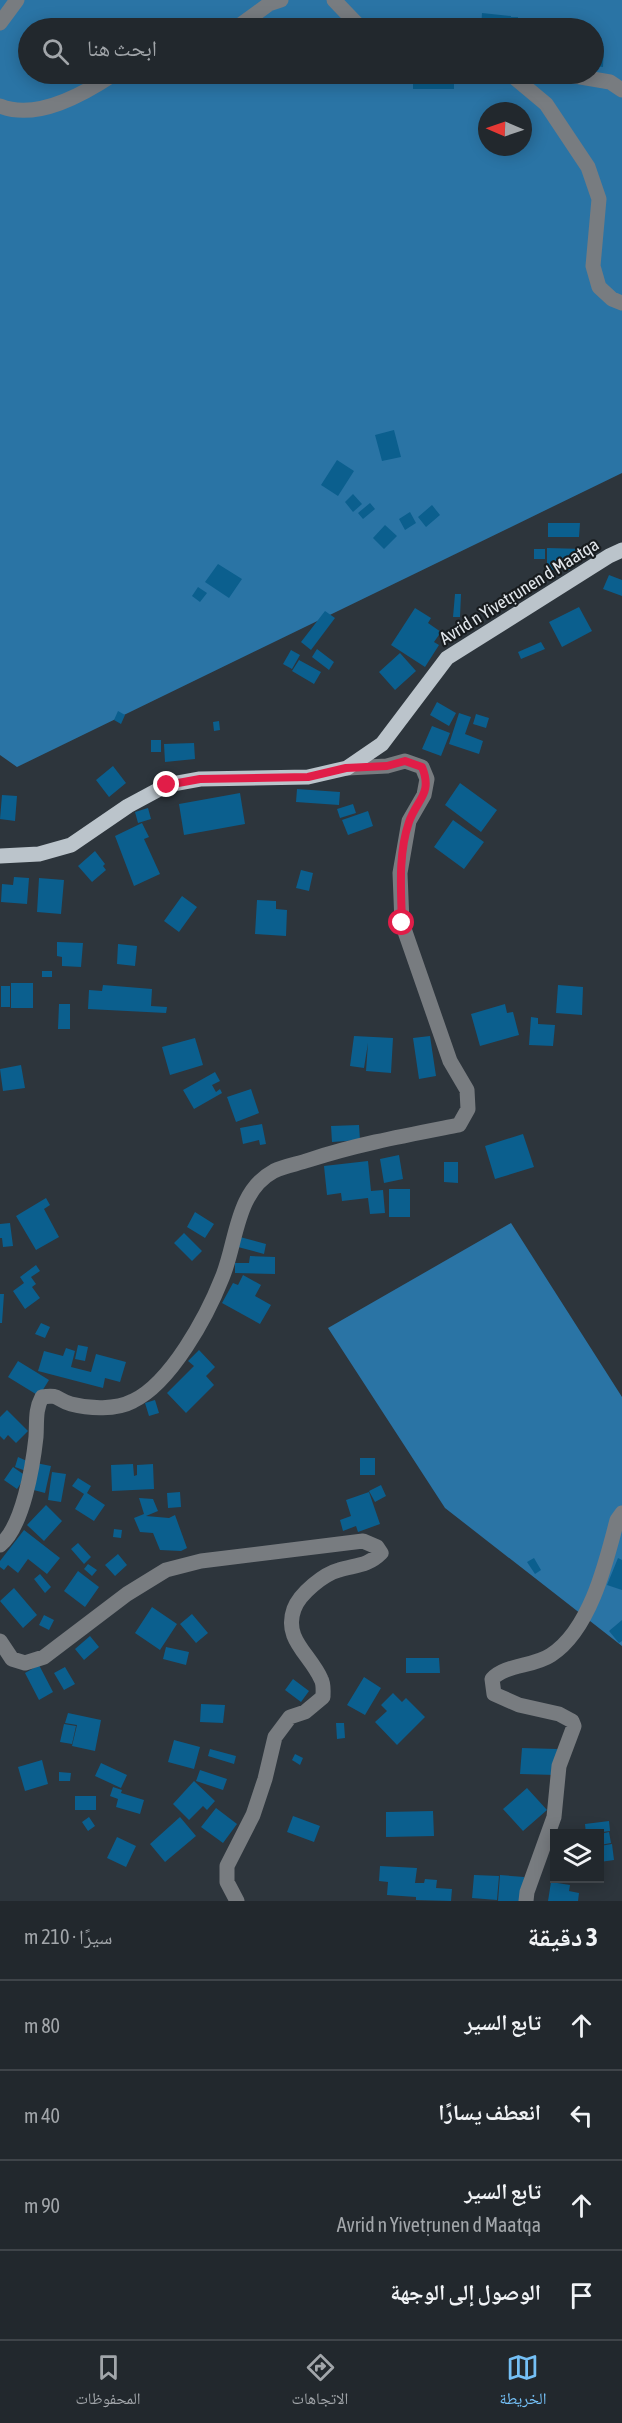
<!DOCTYPE html>
<html lang="ar">
<meta charset="utf-8">
<style>
body{margin:0;font-family:"Asap Condensed","Noto Naskh Arabic",sans-serif;background:#2a3035;color:#f1f3f6;direction:rtl}
.controls{position:absolute;right:18px;bottom:18px;display:grid;overflow:hidden;border-radius:0px;box-shadow:0 3px 15px #0003}
.controls button{width:54px;height:54px;display:grid;place-items:center;padding:0;border:0;border-bottom:2px solid #3f4449;background:#22282d;color:#f1f3f6;font:30px sans-serif}
.compass{position:absolute;left:478px;top:102px;width:54px;height:54px;border-radius:50%;background:#22282d;box-shadow:0 3px 15px #0003;rotate:272deg}
.stop{position:absolute;width:18px;height:18px;margin:-14px;border:4px solid #e11d48;border-radius:50%;background:#fff}
.stop.end{background:#e11d48;border-color:#fff;box-shadow:0 2px 6px #0008}
.list{margin:0;padding:0;list-style:none}
h2{display:flex;justify-content:space-between;align-items:center;height:78px;margin:0;padding:0 24px;font-size:26px}
h2 small{font-size:20px;font-weight:400;color:#a2a6aa}
.list li{display:grid;grid-template-columns:39px 1fr auto;gap:18px;align-items:center;box-sizing:border-box;height:90px;padding:0 24px;border-top:2px solid #3f4449}
.list b{display:block;font-size:22px;white-space:nowrap}
.list p{margin:0;font-size:20px;white-space:nowrap;color:#a2a6aa}
.list em{font-size:20px;font-style:normal;color:#a2a6aa}
.icon{flex:none;width:33px;height:33px;fill:none;stroke:currentColor;stroke-width:2;stroke-linecap:round;stroke-linejoin:round}
.map{position:relative;flex:none;width:622px;height:1901px;overflow:hidden;direction:ltr}
.search{position:absolute;background:#22282d;box-shadow:0 3px 15px #0003;left:18px;right:18px;top:18px;height:66px;display:flex;align-items:center;gap:15px;box-sizing:border-box;padding:0 21px;border-radius:33px;color:#a2a6aa;font-size:22px}
.sheet{height:438px;background:#22282d}
nav{display:flex;justify-content:space-around;align-items:center;box-sizing:border-box;height:84px;border-top:2px solid #3f4449;background:#22282d;font-size:16px;color:#a2a6aa}
nav a{display:grid;justify-items:center;gap:3px}
nav .on{color:#75c0f6}
.map>svg:first-child{display:block}
.forest{fill:#2a74a5;fill-rule:evenodd}
.building{fill:#0b5f8e}
.lines{fill:none;stroke-linecap:round;stroke-linejoin:round}
.minor{stroke:#787c80;stroke-width:15}
.major{stroke:#bbc4cb;stroke-width:15}
.route{stroke:#e11d48;stroke-width:8}
.labels{text-anchor:middle;dominant-baseline:central;stroke-width:4.5;stroke-linejoin:round;paint-order:stroke}
.street-label{font-size:18px;fill:#e1e6eb;stroke:#181c1f}
</style>
<div class="map">
<svg width="622" height="1901" viewBox="0 0 622 1901">
<rect width="100%" height="100%" fill="#2d353c"/>
<path class="forest" d="M0,0H622V473L17,767L0,755ZM28,28H594V74H28ZM487,111H523V147H487Z
M511,1223L622,1397V1646L445,1508L328,1328Z"/>
<path class="building" d="M482,13L511,16L510,28H481Z
M511,17H518V28H511Z
M594,45L604,46L603,67L594,66Z
M413,74H454V89H413Z
M394,430L401,457L382,461L375,435Z
M337,460L354,471L338,496L321,485Z
M353,494L362,504L353,512L345,502Z
M370,503L375,509L363,519L358,513Z
M432,505L440,515L426,527L418,517Z
M410,512L416,523L405,530L399,519Z
M548,523H580L579,537H548Z
M385,525L397,536L384,549L373,538Z
M547,548L584,549V559L570,558V570H547Z
M534,549H545V559H534Z
M218,564L242,579L229,598L205,582Z
M609,575L622,580V596L603,589Z
M198,587L207,593L200,602L192,596Z
M455,594H461L460,617H453Z
M579,607L592,631L562,647L549,622Z
M415,608L431,618L428,623L441,632L434,642L439,645L425,667L391,645Z
M325,611L335,618L311,650L301,642Z
M541,642L545,649L521,659L518,652Z
M317,649L334,662L329,670L312,657Z
M291,650L300,655L292,669L283,664Z
M400,653L416,671L395,690L379,672Z
M299,660L321,672L314,684L292,671Z
M437,702L456,713L449,726L430,715Z
M118,711L125,715L121,724L114,720Z
M459,713L471,717L465,734L483,741L479,754L449,744Z
M476,714L489,718L486,728L473,724Z
M219,721L220,730L214,731L213,722Z
M432,726L450,733L441,756L422,749Z
M151,740H161V752H151Z
M194,743L195,759L165,762L164,744Z
M113,766L126,783L109,797L96,780Z
M460,783L497,810L481,832L445,805Z
M297,789L340,792L339,805L296,802Z
M240,793L245,824L184,835L179,804Z
M2,795L17,796L15,821L0,819Z
M353,804L356,813L340,818L337,809Z
M148,808L151,819L138,823L135,812Z
M368,811L373,826L348,835L342,820Z
M453,820L484,842L464,869L434,847Z
M142,823L149,837L144,839L160,874L134,886L115,836Z
M95,851L105,864L103,866L106,870L92,882L78,866Z
M301,870L313,873L309,891L296,888Z
M14,877L29,878L27,904L1,902L2,884L13,885Z
M39,878L64,880L61,914L37,912Z
M182,896L197,907L179,932L164,921Z
M257,900L276,901V909L287,910L286,936L255,934Z
M57,942L83,943L81,967L62,966V957L57,956Z
M118,944L137,946L135,966L117,964Z
M42,971H52V977H42Z
M11,983H33V1008H11Z
M103,985L152,989L151,1006L167,1007L166,1013L88,1009L89,990L102,991Z
M558,985L583,987L582,1015L556,1013Z
M1,986H10V1007H1Z
M59,1004H70V1029H58Z
M505,1004L507,1013L513,1012L519,1035L480,1046L471,1014Z
M531,1017L538,1018V1024L555,1025L553,1046L529,1045Z
M354,1036L393,1038L391,1073L366,1071L368,1043L364,1068L350,1066Z
M430,1036L436,1076L419,1079L413,1038Z
M195,1038L203,1065L170,1075L162,1047Z
M21,1065L25,1088L3,1091L0,1069Z
M215,1072L220,1081L212,1085L216,1092L220,1089L222,1093L194,1109L183,1090Z
M251,1089L259,1113L236,1122L227,1097Z
M262,1124L266,1144L260,1145L259,1140L243,1144L240,1128Z
M359,1125L360,1140L332,1142L331,1126Z
M523,1134L534,1167L495,1179L485,1146Z
M399,1155L403,1179L384,1183L380,1159Z
M368,1161L371,1191L383,1190L385,1213L370,1214L368,1198L342,1201L341,1193L327,1195L324,1166Z
M444,1162H458V1183L444,1182Z
M389,1189H410V1217H389Z
M46,1198L50,1205L44,1209L59,1237L36,1250L16,1216Z
M195,1212L214,1224L205,1238L187,1227Z
M10,1223L13,1246L3,1247L2,1238H0V1224Z
M184,1233L202,1251L192,1261L174,1243Z
M240,1237L266,1244L264,1254L238,1247Z
M250,1256L275,1257V1274L235,1273V1263H249Z
M36,1265L40,1271L31,1277L36,1284L32,1287L40,1298L25,1309L13,1291L24,1283L20,1277Z
M243,1275L261,1285L255,1296L271,1305L260,1324L222,1303L233,1283L238,1285Z
M0,1294H4L2,1323H0Z
M41,1323L50,1327L45,1338L35,1334Z
M78,1345L88,1347L85,1361L75,1359Z
M66,1348L75,1351L71,1367L91,1372L96,1354L126,1362L120,1382L105,1378L103,1388L38,1371L44,1351L63,1356Z
M199,1350L215,1367L206,1376L214,1385L186,1413L167,1393L194,1366L188,1361Z
M18,1361L49,1380L39,1396L8,1377Z
M155,1400L159,1413L149,1416L145,1403Z
M7,1410L28,1431L16,1443L8,1435L4,1440L0,1436V1417Z
M18,1457L29,1462L26,1471L15,1467Z
M360,1458H375V1475H360Z
M36,1463L51,1466L45,1493L30,1489Z
M133,1464L134,1476L137,1475V1465L153,1464L154,1489L112,1491L111,1465Z
M13,1467L26,1476L17,1489L4,1480Z
M52,1472L66,1474L61,1502L48,1500Z
M78,1478L91,1486L87,1493L105,1505L94,1521L75,1509L84,1494L72,1486Z
M381,1485L386,1496L375,1502L369,1491Z
M180,1492L181,1507L168,1508L167,1493Z
M369,1492L380,1524L358,1532L356,1526L343,1531L340,1520L351,1516L346,1500Z
M139,1498L153,1499L158,1511L146,1516L169,1518L175,1515L187,1548L181,1551L160,1550L153,1533L140,1532L134,1518L144,1514Z
M46,1505L62,1521L44,1541L27,1525Z
M114,1529L122,1530L121,1538L113,1537Z
M24,1530L60,1558L47,1574L28,1559L18,1573L8,1565L4,1570L0,1567V1561Z
M78,1543L91,1557L84,1564L71,1549Z
M118,1554L127,1565L115,1576L105,1565Z
M534,1558L541,1570L535,1574L527,1562Z
M618,1558L622,1560V1590L607,1585Z
M88,1564L97,1570L92,1576L84,1569Z
M78,1571L99,1587L85,1607L64,1591Z
M40,1574L51,1587L45,1593L34,1579Z
M14,1588L37,1615L23,1628L0,1601Z
M152,1607L177,1624L160,1650L135,1633Z
M192,1614L208,1633L196,1643L180,1624Z
M44,1615L54,1620L49,1630L39,1625Z
M622,1620V1641L619,1643L609,1631Z
M90,1636L99,1647L84,1660L75,1649Z
M166,1647L189,1652L186,1665L163,1659Z
M406,1658H439L440,1673H406Z
M39,1665L53,1692L39,1700L25,1673Z
M65,1667L75,1684L64,1690L54,1673Z
M364,1677L381,1688L365,1715L347,1705Z
M293,1679L309,1691L301,1702L285,1690Z
M393,1693L402,1702L406,1698L425,1717L397,1745L375,1722L387,1711L381,1705Z
M201,1704L225,1705L223,1723L200,1722Z
M68,1713L101,1720L95,1751L72,1746L77,1725L65,1723Z
M336,1723H344L345,1738L337,1739Z
M64,1724L76,1726L72,1744L60,1742Z
M174,1740L200,1747L194,1769L168,1762Z
M522,1748L557,1749L556,1775L520,1774Z
M210,1749L236,1756L234,1764L208,1756Z
M295,1754L303,1758L300,1765L292,1760Z
M42,1760L48,1784L25,1791L18,1767Z
M101,1763L127,1775L121,1788L95,1776Z
M200,1770L227,1779L223,1790L196,1781Z
M59,1772L71,1773L70,1781H59Z
M194,1781L215,1801L207,1810L203,1806L189,1820L173,1804Z
M113,1787L122,1790L121,1793L144,1800L140,1814L116,1807L118,1799L110,1796Z
M527,1788L547,1810L523,1831L503,1809Z
M75,1796H96V1810H75Z
M216,1808L237,1824L223,1843L201,1827Z
M433,1811L434,1836L386,1837V1812Z
M293,1816L320,1826L314,1842L287,1832Z
M89,1817L95,1826L88,1831L82,1822Z
M180,1817L196,1836L165,1862L150,1844Z
M609,1821L610,1831L586,1834L585,1824Z
M609,1832L611,1843L600,1845V1834Z
M117,1837L136,1846L126,1867L107,1858Z
M612,1844L614,1860L600,1862V1846Z
M380,1866L417,1868L415,1883H424L425,1879L437,1880L436,1888L452,1889L451,1901L416,1900V1897L387,1895L388,1882L379,1881Z
M474,1875L499,1876L497,1900L472,1898Z
M500,1875L524,1877L523,1901H498Z
M551,1882L570,1885L569,1891L579,1893L578,1901H548Z"/>
<g class="lines">
<path class="minor" d="M334,0L357,24L367,28
M0,23L17,0
M236,28L269,4L281,0
M510,74L546,104L588,167L599,199L593,266L599,287L612,299L622,303
M563,74L610,82L622,90
M0,106C37,121 84,94 114,74
M0,1545C23,1527 33,1465 36,1437C37,1422 35,1410 42,1397C60,1394 56,1400 71,1404C90,1409 116,1410 133,1401C171,1383 207,1316 222,1278C237,1243 235,1192 274,1171C284,1166 297,1164 309,1160C358,1144 408,1135 459,1125L468,1109L467,1090L450,1061L402,923L400,873L409,821L424,795L427,779L422,767L405,761L387,766L347,768
M0,1641L12,1659L25,1663L44,1657L127,1594L166,1570L201,1561L363,1541L377,1547L381,1553C368,1566 356,1565 339,1570C324,1574 300,1593 294,1609C283,1639 310,1654 321,1679C324,1684 323,1691 323,1697L305,1712L290,1717L275,1737L265,1779L253,1815L227,1866V1882L237,1901
M526,1901L527,1892L554,1817L559,1766L574,1726L572,1721L559,1714L519,1705L494,1694L492,1679C506,1664 533,1667 551,1655C590,1630 606,1563 617,1520L622,1513"/>
<path class="major" d="M0,856L39,854L71,845L128,806L167,785L200,779L308,777L347,768L382,744L447,658L609,556L622,550"/>
</g>
<g class="lines">
<path class="route" d="M167,785L200,779L308,777L346,768L387,766L405,761L422,767C433,794 417,799 409,822C398,854 401,890 402,923"/>
</g>
<g class="labels">
<g class="street-label">
<text transform="translate(519 591) rotate(-32)">Avrid n Yivetṛunen d Maatqa</text>
</g>
</g>
</svg>
<div class="controls">
<button><svg class="icon" aria-label="layers" viewBox="0 0 24 24"><path d="M12 4l9 5-9 5-9-5zM3 14l9 5 9-5"/></svg></button>
</div>
<svg class="compass" viewBox="-18 -18 36 36"><path d="M0-13l5 13h-10z" fill="#e53935"/><path d="M0 13l5-13h-10z" fill="#a2a6aa"/></svg>
<div class="stop" style="left:402px;top:923px"></div>
<div class="stop end" style="left:167px;top:785px"></div>
<div class="search"><svg class="icon" aria-label="search" viewBox="0 0 24 24"><circle cx="10" cy="10" r="6"/><path d="M15 15l6 6"/></svg>ابحث هنا</div>
</div>
<section class="sheet">
<h2>3 دقيقة<small>سيرًا · 210 m</small></h2>
<ul class="list">
<li><svg class="icon" aria-label="ahead" viewBox="0 0 24 24"><path d="M12 20V5M6 11l6-6 6 6"/></svg><div><b>تابع السير</b></div><em>80 m</em></li>
<li><svg class="icon" aria-label="left" viewBox="0 0 24 24"><path d="M17 20v-9H6M10 6l-5 5 5 5"/></svg><div><b>انعطف يسارًا</b></div><em>40 m</em></li>
<li><svg class="icon" aria-label="ahead" viewBox="0 0 24 24"><path d="M12 20V5M6 11l6-6 6 6"/></svg><div><b>تابع السير</b><p>Avrid n Yivetṛunen d Maatqa</p></div><em>90 m</em></li>
<li><svg class="icon" aria-label="arrive" viewBox="0 0 24 24"><path d="M6 21V4h12l-3 4 3 4H6"/></svg><div><b>الوصول إلى الوجهة</b></div></li>
</ul>
</section>
<nav>
<a class="on"><svg class="icon" aria-label="map" viewBox="0 0 24 24"><path d="M3 6l6-2 6 2 6-2v14l-6 2-6-2-6 2zM9 4v14M15 6v14"/></svg>الخريطة</a>
<a><svg class="icon" aria-label="directions" viewBox="0 0 24 24"><path d="M12 3l9 9-9 9-9-9zM9 14v-3h6M13 9l2 2-2 2"/></svg>الاتجاهات</a>
<a><svg class="icon" aria-label="saved" viewBox="0 0 24 24"><path d="M7 4h10v16l-5-4-5 4z"/></svg>المحفوظات</a>
</nav>
